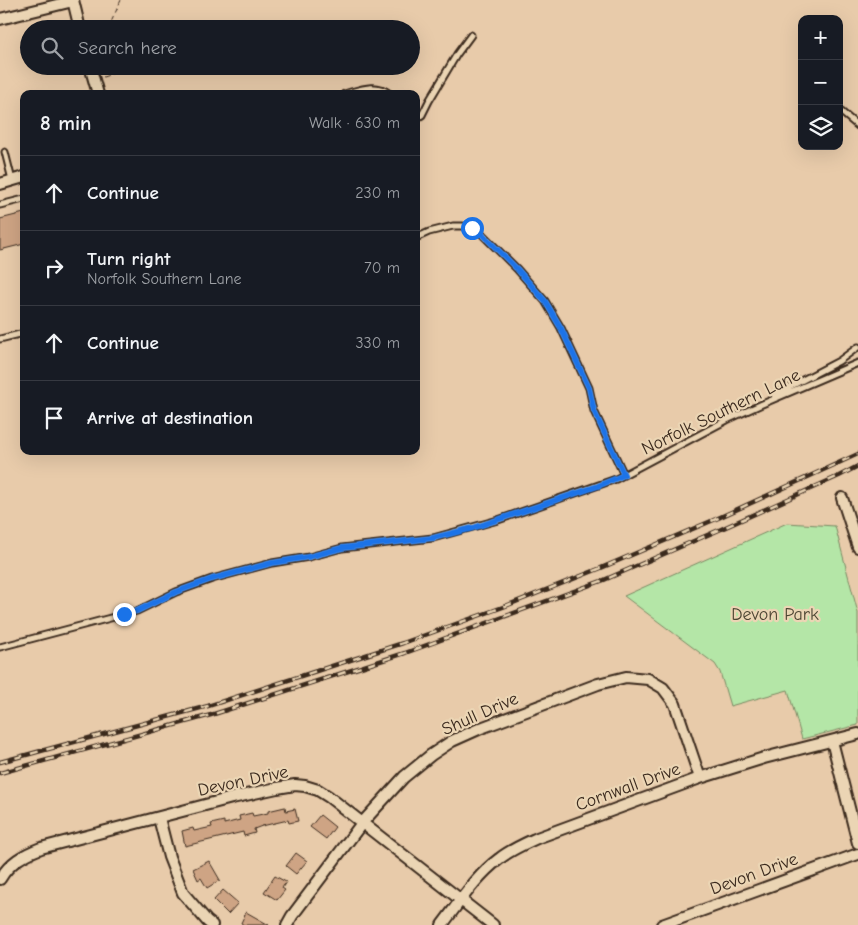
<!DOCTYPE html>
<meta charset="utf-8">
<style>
body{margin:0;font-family:"Comic Neue",sans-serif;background:#20242c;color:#f1f3f6}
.controls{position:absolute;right:15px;top:15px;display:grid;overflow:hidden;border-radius:10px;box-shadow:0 5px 20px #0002}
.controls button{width:45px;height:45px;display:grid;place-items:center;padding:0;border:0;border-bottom:1px solid #363941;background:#171b24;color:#f1f3f6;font:25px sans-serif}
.stop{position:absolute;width:15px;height:15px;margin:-11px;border:4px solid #1a73e8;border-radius:50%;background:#fff}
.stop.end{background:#1a73e8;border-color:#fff;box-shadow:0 1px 5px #0008}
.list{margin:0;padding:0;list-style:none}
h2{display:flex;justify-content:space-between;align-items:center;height:65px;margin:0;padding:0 20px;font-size:21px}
h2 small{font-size:16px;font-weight:400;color:#9ea1a6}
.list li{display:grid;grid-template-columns:32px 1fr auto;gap:15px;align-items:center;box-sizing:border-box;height:75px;padding:0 20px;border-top:1px solid #363941}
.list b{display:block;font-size:19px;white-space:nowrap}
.list p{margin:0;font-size:16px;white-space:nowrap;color:#9ea1a6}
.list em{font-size:16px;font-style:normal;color:#9ea1a6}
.icon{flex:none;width:28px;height:28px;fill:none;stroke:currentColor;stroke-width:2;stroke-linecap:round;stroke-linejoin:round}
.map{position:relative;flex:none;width:858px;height:925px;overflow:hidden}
.search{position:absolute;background:#171b24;box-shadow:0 5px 20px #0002;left:20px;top:20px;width:400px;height:55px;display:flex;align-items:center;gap:12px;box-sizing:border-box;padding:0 18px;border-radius:28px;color:#9ea1a6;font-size:19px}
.panel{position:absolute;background:#171b24;box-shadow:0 5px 20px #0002;left:20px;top:90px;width:400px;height:365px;border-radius:10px}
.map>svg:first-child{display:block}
.green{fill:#b4e6a7;stroke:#788862}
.building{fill:#cea484;stroke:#3b2a1e}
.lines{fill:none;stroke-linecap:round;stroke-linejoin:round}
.service-casing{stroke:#3b2a1e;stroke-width:9}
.minor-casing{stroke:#3b2a1e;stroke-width:14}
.path{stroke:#3b2a1e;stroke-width:1;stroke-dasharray:5 4;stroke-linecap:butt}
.service{stroke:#ebd5b4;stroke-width:5}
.minor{stroke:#ebd5b4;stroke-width:10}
.rail-casing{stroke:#3b2a1e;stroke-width:4.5}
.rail{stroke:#ebd5b4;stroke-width:2.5;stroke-dasharray:8;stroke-linecap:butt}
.route{stroke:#1a73e8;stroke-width:6}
.labels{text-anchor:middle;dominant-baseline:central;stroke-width:4.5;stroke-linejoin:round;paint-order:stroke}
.street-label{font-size:18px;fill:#3b2a1e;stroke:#ebd5b4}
.park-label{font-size:18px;fill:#4d4633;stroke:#ebd5b4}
</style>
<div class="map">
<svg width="858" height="925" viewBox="0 0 858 925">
<rect width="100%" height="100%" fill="#e8cbaa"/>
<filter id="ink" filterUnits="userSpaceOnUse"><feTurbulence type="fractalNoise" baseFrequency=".02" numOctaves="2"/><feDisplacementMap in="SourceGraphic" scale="10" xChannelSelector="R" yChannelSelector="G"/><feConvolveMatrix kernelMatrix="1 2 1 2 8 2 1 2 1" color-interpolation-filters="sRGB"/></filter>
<g filter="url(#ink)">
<path class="green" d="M787,523L835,526L858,613V725L802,739L788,690L730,706L720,672L715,664L624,596Z"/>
<path class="building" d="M24,213V244L0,250V219Z
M285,807L286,811L295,809L298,821L289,823L288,820L262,826L254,829L255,833L244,836L243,832L185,846L182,831L193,828L194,831L212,827L211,824L224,821V824L240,820L239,816L252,813L253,816L268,813V811Z
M320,815L335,827L326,839L310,827Z
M296,853L307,861L296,874L286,866Z
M209,861L220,880L207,888L201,878L198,880L193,869Z
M275,876L286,882L282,888L285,890L277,900L264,892Z
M223,890L238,903L228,914L214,900Z
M246,912L269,925H244L241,923Z"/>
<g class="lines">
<g class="service-casing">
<path id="service" d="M344,94C359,90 376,82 390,94
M839,110L858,126
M416,119L422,115L429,101L457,54L471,35
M5,152L12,180
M0,205L24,199
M416,238L429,232L453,226H462L472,228L482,234L517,269L537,292L545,301L561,328L589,388L594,411L624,475
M0,339L24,333
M774,395L839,361L858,347
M0,647L137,611L176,592L212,579L272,563L309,557L342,548L433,538L498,520L616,479L727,420L760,405L858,363"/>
</g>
<g class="minor-casing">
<path id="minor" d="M73,0L80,29
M0,19L73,1
M90,66L98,94
M0,184L24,177
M842,498L858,547
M832,741L858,843
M159,818L169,857L183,893L207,921L212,925
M0,879C10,862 23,855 41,848L232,798L277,788L295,785L305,786L318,790L329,797L493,925
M287,925L292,916L362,823L404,777L431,755L452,741L481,728L598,684L626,677L648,679L663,688L675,704L700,778
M442,925C459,903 476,876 499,859C510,850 524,844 537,838L700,778L764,758L858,734
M662,925L858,854"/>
</g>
<path class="path" d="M108,29L121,0
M103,77L112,74V66"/>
<use href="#service" class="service"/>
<use href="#minor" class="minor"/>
<g class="rail-casing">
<path id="rail" d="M0,762L208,706L403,643L503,607L601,568L716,519L858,454
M0,773L211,715L405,653L604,580L719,530L839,476L858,466"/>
</g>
<use href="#rail" class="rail"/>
</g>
</g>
<g class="lines" filter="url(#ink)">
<path class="route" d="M124,614L137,611L176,592L212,579L272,563L308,557L342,548L433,538L473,528L598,486L624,475L594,411L589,388L561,328L545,301L517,269L482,234L472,228"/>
</g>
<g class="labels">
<g class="street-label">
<text transform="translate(721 412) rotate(-26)">Norfolk Southern Lane</text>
<text transform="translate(480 714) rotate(-24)">Shull Drive</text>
<text transform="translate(243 781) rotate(-12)">Devon Drive</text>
<text transform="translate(628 787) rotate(-20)">Cornwall Drive</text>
<text transform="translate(754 874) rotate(-20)">Devon Drive</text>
</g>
<g class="park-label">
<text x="775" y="614">Devon Park</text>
</g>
</g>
</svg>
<div class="controls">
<button>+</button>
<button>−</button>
<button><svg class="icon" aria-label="layers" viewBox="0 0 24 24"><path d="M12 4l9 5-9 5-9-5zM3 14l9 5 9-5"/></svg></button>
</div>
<div class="stop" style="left:472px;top:228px"></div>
<div class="stop end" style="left:124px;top:614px"></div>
<div class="search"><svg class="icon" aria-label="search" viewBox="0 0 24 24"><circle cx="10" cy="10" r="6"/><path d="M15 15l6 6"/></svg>Search here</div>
<section class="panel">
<h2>8 min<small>Walk · 630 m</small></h2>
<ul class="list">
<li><svg class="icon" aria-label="ahead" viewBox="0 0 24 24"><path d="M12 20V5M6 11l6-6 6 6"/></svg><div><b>Continue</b></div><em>230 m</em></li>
<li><svg class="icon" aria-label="right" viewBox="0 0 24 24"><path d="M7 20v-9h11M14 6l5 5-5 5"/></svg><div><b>Turn right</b><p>Norfolk Southern Lane</p></div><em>70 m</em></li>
<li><svg class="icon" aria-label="ahead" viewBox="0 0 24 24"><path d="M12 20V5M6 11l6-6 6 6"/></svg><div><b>Continue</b></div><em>330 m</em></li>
<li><svg class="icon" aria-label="arrive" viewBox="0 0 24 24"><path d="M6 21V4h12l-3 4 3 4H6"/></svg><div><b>Arrive at destination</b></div></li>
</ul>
</section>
</div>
